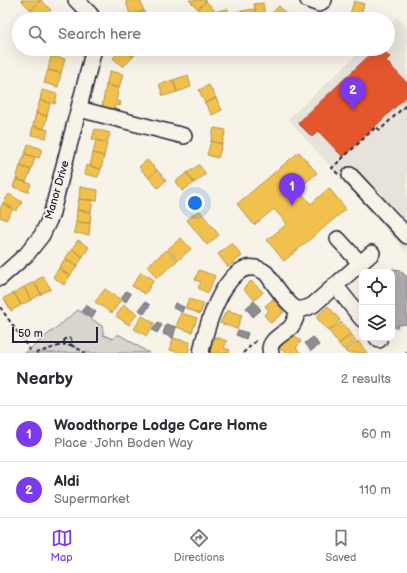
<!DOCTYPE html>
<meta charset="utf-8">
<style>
body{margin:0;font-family:"Balsamiq Sans",sans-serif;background:#f2f2f3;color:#2b2b33}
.controls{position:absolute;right:12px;bottom:12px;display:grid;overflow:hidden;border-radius:8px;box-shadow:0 4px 16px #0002}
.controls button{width:36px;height:36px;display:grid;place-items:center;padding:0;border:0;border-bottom:1px solid #e1e1e2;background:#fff;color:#2b2b33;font:20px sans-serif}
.scale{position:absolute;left:12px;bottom:10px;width:86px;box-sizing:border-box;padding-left:4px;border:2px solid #22223b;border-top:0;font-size:11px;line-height:14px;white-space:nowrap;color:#22223b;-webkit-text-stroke:3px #f7f3e8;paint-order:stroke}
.you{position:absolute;left:195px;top:203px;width:14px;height:14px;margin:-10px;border:3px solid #fff;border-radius:50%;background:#1a73e8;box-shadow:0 0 0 6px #1a73e833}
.badge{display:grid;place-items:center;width:26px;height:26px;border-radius:50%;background:#7c3aed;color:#fff;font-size:13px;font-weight:700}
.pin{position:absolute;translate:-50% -33px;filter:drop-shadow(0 1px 2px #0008)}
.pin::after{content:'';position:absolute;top:21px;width:14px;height:12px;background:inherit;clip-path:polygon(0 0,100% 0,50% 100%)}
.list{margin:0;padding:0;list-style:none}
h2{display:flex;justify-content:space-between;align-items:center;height:52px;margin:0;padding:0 16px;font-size:17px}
h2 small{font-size:13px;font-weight:400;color:#7c7c81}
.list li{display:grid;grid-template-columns:26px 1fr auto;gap:12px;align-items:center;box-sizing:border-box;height:56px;padding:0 16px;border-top:1px solid #e1e1e2}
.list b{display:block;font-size:15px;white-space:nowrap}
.list p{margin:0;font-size:13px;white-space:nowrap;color:#7c7c81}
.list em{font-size:13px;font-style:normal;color:#7c7c81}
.icon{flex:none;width:22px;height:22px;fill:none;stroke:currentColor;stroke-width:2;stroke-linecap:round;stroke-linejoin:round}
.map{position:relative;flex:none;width:407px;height:353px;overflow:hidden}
.search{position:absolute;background:#fff;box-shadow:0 4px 16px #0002;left:12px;right:12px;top:12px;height:44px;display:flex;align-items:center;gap:10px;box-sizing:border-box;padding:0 14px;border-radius:22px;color:#7c7c81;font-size:15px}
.sheet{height:164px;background:#fff}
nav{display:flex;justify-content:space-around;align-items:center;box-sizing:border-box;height:56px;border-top:1px solid #e1e1e2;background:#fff;font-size:11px;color:#7c7c81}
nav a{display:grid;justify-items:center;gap:2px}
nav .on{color:#7c3aed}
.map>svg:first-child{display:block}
.built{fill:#e7e3db}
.green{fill:#d8d5cf;stroke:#7d7c85}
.water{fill:#aeabad;stroke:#76747f}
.homes{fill:#f2c14e;stroke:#b49148}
.shops{fill:#e4572e;stroke:#aa4732}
.industry{fill:#8d8d92;stroke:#6d6d78}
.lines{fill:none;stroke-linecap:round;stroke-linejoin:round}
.minor-casing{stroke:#22223b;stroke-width:18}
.path{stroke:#22223b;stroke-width:2;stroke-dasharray:4 3;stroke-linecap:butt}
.minor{stroke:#f7f3e8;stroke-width:15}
.labels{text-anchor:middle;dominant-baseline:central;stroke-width:4;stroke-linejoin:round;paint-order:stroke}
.street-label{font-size:11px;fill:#22223b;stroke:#f7f3e8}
</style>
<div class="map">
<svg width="407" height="353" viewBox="0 0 407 353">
<rect width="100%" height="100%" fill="#f7f3e8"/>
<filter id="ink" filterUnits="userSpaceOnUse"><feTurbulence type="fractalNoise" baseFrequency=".025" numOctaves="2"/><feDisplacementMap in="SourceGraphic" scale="8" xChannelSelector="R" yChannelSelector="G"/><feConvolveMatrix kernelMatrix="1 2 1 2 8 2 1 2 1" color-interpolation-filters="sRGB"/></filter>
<g filter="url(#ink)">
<path class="built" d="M397,17L407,28V253L288,119L363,49H388V25Z"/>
<path class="green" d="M78,310L102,326L103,330V335L113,339L116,335H120L149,353H25Z"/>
<path class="water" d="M393,269L400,270L407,277V324L398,325L397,328L392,327L394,323L392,318V272H387Z"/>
<path class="homes" d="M21,0H41L31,10Z
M41,0L51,10L43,19H40L31,10Z
M130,0H140L144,11L130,15L126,1Z
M189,0H205L206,1L198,9Z
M206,1L215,11L207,19L198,9Z
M354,1L364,4L360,17L350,14Z
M263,3L265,18L257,19L254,4Z
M279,6L286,14L281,19H270L268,17Z
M228,9L230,19H219L217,11Z
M255,9L257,19H243L242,11Z
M144,11L146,19H131L130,15Z
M242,11L243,19H230L228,13Z
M350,14L360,17L359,19H348Z
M121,49H124L133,57L123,67L113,58Z
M124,49H140L133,57Z
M313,49H326L327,51L314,54Z
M51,56L65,59L61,73L48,70Z
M48,70L61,73L58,87L44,83Z
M110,71L123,74L119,88L106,85Z
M188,75L191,87L177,92L173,80Z
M173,80L177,92L163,96L159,84Z
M106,85L119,88L116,101L121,102L120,106L115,105L114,110L102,107Z
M209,85L216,98L205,103L199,90Z
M42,90L57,94L55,104L40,100Z
M216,98L222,110L212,115L205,103Z
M40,100L50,103L47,116L36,113Z
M36,113L47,116L44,129L33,126Z
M33,126L48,130L46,138L31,135Z
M214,128L226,130L222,144L211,141Z
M95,129L110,133L107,143L92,139Z
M96,140L107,143L104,156L93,153Z
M211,141L222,144L218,158L207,155Z
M28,144L42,149L39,158L25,154Z
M299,152L317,173L298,189L311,204L329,188L346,209L284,261L267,240L287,224L274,209L254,225L237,204Z
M93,153L104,156L101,169L90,166Z
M25,154L35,157L31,170L20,166Z
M147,160L157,170L149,178L139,167Z
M86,165L101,169L98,177L84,174Z
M199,165L206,174L194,183L187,173Z
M20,166L31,170L26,182L16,179Z
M157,170L166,180L158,188L149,178Z
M187,173L194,183L182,191L176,181Z
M16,179L31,184L28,192L13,187Z
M80,187L98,190L97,201L79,199Z
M9,194L22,202L16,211L3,203Z
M79,199L93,200L91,212L77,210Z
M3,203L13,209L6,220L0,217V209Z
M77,210L91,212L90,223L76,222Z
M199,210L219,235L207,245L187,220Z
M76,222L90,223L89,235L74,233Z
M181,238L191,249L178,260L168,249Z
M78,240L89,247L83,257L72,249Z
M232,243L242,256L228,267L218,254Z
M72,249L83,257L77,266L65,259Z
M167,250L177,261L157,278L147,266Z
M65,259L77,266L70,276L59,268Z
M59,268L70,276L64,285L53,277Z
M199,270L215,276L208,293L198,288L201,282L195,280Z
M141,272L154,280L145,294L132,286Z
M43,276L51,289L41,294L34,282Z
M251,281L263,292L255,300L243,289Z
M34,282L41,294L31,300L24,287Z
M24,287L31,300L21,305L14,293Z
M105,289L121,300L112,313L95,302Z
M14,293L21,305L11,311L4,298Z
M189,299L204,304L200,314L185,308Z
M273,299L284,312L271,323L264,315L269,311L265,306Z
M124,305L137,314L129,325L116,316Z
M328,306L340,320L328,331L316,317Z
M227,310L242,315L237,329L220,323Z
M181,313L197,318L192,332L176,327Z
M142,316L154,323L147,336L134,329Z
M341,322L351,334L339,344L329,331Z
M291,333L301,341L296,348L301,353H286L279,348Z
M351,334L356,340L344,350L339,344Z
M215,337L227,341L224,348L230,350L229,353H209Z
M173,338L190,342L188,353H181L170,350Z
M358,341L367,353H347L345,351Z"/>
<path class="shops" d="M376,49H382L390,57L386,61L407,83V96L343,157L318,131L312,137L298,123Z"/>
<path class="industry" d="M126,291L131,294L126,302L121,299Z
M254,301L261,310L253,317L246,308Z
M145,302L150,305L144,314L139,310Z
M175,303L184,307L182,312L173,308Z
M86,305L96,312L92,318L82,311Z
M158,322L162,325L157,333L152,330Z
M166,324L176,327L173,338L163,334Z
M238,330L248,333L246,339L236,335Z
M313,337L319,345L311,351L305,343Z"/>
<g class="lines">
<g class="minor-casing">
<path id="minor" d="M76,0L90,14L93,19
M308,0L319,4L324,0
M79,109L184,136
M350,175L407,236
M338,239L360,263
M0,278L27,254L42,235L51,216L94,49
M335,285L362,319
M377,338L379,340
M201,353C205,329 229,246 266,273C273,282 286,303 295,308C301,311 307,308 313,305L372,253
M271,353C266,341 284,334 291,327C295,321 297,315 298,309"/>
</g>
<path class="path" d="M338,174L332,168L376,127L380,130L407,104
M0,307L32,353
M64 342a4 4 0 1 1 8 0a4 4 0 1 1-8 0Z
M71,345L86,353
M36,353L65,344
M243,353L258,339
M406,353L407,352"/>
<use href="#minor" class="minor"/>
</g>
</g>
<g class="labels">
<g class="street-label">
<text transform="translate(57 190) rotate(-74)">Manor Drive</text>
</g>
</g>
</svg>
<div class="controls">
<button><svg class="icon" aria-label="locate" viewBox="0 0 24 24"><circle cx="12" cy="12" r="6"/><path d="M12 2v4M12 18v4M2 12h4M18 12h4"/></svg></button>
<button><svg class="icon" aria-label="layers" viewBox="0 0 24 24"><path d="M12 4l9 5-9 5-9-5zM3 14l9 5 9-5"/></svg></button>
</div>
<div class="scale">50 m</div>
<div class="you"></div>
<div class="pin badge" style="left:292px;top:206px">1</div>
<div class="pin badge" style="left:353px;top:110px">2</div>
<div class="search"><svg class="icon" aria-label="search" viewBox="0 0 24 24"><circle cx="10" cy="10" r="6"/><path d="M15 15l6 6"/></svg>Search here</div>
</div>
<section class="sheet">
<h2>Nearby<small>2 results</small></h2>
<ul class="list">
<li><span class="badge">1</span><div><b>Woodthorpe Lodge Care Home</b><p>Place · John Boden Way</p></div><em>60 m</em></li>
<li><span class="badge">2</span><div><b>Aldi</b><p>Supermarket</p></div><em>110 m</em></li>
</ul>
</section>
<nav>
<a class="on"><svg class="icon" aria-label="map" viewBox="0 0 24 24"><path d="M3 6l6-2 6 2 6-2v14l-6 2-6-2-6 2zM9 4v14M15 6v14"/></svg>Map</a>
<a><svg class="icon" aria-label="directions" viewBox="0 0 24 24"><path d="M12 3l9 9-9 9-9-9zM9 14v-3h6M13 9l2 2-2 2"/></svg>Directions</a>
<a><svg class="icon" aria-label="saved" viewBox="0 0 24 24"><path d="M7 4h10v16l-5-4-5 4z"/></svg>Saved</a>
</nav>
